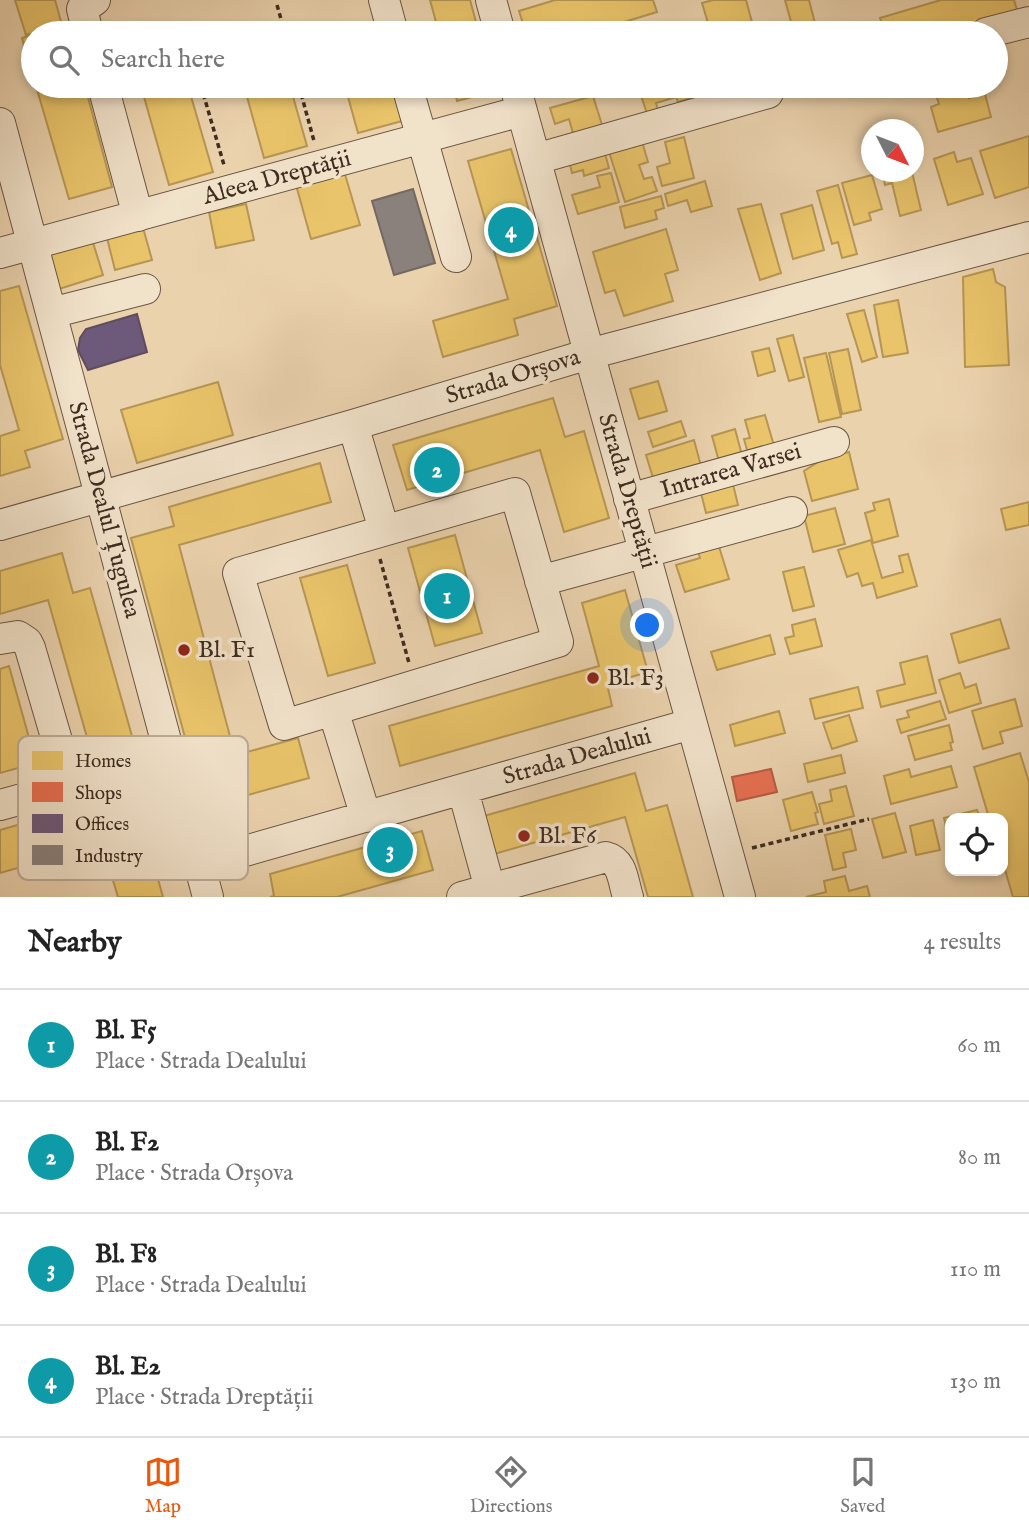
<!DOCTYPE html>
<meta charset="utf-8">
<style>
body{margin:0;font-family:"IM FELL English",serif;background:#f6f6f6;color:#222}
.controls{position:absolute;right:21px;bottom:21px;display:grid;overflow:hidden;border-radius:14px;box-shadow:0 4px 10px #0003}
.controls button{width:63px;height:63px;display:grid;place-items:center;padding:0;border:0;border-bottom:2px solid #e0e0e0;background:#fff;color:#222;font:35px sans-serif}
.compass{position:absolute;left:861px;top:119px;width:63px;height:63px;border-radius:50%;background:#fff;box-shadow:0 4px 10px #0003;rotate:132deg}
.you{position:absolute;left:648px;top:626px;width:24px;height:24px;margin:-18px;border:5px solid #fff;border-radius:50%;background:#1a73e8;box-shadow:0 0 0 10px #1a73e833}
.badge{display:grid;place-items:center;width:46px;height:46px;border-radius:50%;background:#ea580c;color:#fff;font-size:23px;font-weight:700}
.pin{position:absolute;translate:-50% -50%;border:4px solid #fff;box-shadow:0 2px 7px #0006}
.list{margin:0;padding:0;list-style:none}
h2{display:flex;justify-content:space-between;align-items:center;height:91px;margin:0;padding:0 28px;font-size:30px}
h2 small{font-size:23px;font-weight:400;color:#767676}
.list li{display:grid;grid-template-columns:46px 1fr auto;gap:21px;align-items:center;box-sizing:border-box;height:112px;padding:0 28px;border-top:2px solid #e0e0e0}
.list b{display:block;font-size:26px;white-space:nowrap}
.list p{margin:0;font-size:23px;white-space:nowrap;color:#767676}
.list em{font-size:23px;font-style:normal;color:#767676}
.icon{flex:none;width:38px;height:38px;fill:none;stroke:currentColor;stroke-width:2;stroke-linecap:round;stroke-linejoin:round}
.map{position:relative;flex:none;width:1029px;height:897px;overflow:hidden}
.search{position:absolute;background:#fff;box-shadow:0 4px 10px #0003;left:21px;right:21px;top:21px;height:77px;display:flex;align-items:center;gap:18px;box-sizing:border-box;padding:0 24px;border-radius:38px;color:#767676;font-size:26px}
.sheet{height:539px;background:#fff}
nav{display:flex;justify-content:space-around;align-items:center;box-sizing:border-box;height:98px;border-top:2px solid #e0e0e0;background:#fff;font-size:19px;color:#767676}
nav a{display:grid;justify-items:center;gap:4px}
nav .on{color:#ea580c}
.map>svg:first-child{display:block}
.homes{fill:#e9c46a;stroke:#b69654;stroke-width:2}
.shops{fill:#e76f51;stroke:#b55b43;stroke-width:2}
.offices{fill:#6d597a;stroke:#5f4c5f;stroke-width:2}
.industry{fill:#8a817c;stroke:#746861;stroke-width:2}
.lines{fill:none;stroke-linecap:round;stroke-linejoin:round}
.minor-casing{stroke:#6a5644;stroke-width:32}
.path{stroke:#3f2c21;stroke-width:3.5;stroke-dasharray:5 3.5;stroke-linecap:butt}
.minor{stroke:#f1e2ca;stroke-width:30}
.poi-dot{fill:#8f2418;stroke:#f1e2ca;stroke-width:2.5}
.labels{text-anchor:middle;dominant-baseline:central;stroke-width:7;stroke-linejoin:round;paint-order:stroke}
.street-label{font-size:24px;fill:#3f2c21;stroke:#f1e2ca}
.poi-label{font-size:24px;fill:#3f2c21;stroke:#f1e2ca;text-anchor:start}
.key{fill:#f1e2ca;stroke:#bcab97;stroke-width:2}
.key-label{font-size:19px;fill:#3f2c21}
</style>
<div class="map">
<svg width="1029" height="897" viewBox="0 0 1029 897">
<rect width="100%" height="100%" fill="#ead2ad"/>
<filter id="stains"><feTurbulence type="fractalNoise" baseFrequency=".00286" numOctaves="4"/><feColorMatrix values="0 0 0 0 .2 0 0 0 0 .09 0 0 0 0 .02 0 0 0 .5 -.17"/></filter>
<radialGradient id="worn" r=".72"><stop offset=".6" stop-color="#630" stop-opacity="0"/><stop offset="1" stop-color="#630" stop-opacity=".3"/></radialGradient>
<path class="homes" d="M15,0H55L62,25L26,35Z
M430,0H470L479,33H439Z
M555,0H653L657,12L588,33H526L519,11Z
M713,0H746L755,33H711L702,3Z
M785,0H809L815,23L793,29Z
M941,0H1014L1019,17L965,33H885L880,18Z
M62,25L69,26L71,33H36Z
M376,27L378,33H353Z
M33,34V78L22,38Z
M997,40L1005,70L996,72V41Z
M36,86H85L112,187L69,199Z
M156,86H188L213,172L169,185L142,90Z
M244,86H290L307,146L264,158Z
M345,86H392L402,121L358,133Z
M453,86H493L494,91L457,101Z
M638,86H688L691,98L678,102L676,97L656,103L660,117L649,120Z
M966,86L969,98L985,94L991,117L938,132L931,107L939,104L936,95Z
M593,96L603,128L574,137L569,119L555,124L550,108Z
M1029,136V187L995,198L980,151Z
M684,137L694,178L662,186L657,167L670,163L665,142Z
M641,138L648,162L639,165L644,179L652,177L657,191L625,202L608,149Z
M511,149L557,306L514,319L518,335L443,357L433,321L508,299L468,161Z
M604,150L609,168L584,176L583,170L572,173L569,161Z
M954,152L957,162L971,158L983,194L948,205L934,159Z
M344,171L360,225L311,239L296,185Z
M882,172H912L921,210L900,216L892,183L885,185Z
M611,173L619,202L578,214L572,195L600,187L597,176Z
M872,175L882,209L869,213L871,220L854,225L842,183Z
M705,181L712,206L691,212L687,200L668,206L665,194Z
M838,185L857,254L842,258L838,242L832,244L817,191Z
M661,196L664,208L655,211L657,219L625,228L620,207Z
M246,204L254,240L216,248L209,212Z
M761,204L781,273L760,280L738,209Z
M812,205L824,250L793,259L781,214Z
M142,224L152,260L115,270L106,234Z
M666,229L678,270L665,274L673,301L624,316L615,290L605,293L593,252Z
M91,236L103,275L56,290L44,251Z
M993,269L996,282L1005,287L1009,365L965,367L963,277Z
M19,286L63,439L25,451L30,467L0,476V436L19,430L0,365V291Z
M898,300L908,353L883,357L874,305Z
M864,310L877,357L862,362L847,314Z
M793,335L804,377L789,381L777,339Z
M769,348L775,371L758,376L752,352Z
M848,349L861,410L842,414L829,353Z
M826,353L841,417L819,422L804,358Z
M658,381L667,411L639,419L630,389Z
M218,382L233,435L137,463L121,410Z
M553,398L565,437L584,431L609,518L564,532L540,450L407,490L393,445Z
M765,415L775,449L749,457L744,439L750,438L745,420Z
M681,421L686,436L653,447L648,432Z
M735,429L743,459L720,465L712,436Z
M694,440L701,466L654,481L646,455Z
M849,452L858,489L812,501L804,471L823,459Z
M320,463L331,502L179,545L235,755L193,767L131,538L174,526L169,507Z
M731,476L738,505L706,513L699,485Z
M889,499L898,536L873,543L865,513L875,510L873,503Z
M1029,502V525L1006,530L1001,509Z
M835,508L845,544L813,552L804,516Z
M455,535L482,633L435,646L408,548Z
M717,540L729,579L685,592L676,565L700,558L696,546Z
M871,540L882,578L903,572L899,556L908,554L917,586L877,598L873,583L862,586L858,573L847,577L838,550Z
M62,553L73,593L90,588L132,736L90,748L48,600L0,614V571Z
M347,565L375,663L328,676L300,578Z
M804,567L814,606L793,611L783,572Z
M625,590L648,672L607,684L612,706L400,766L389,726L599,666L582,603Z
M815,619L822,646L790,654L785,638L794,636L792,625Z
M1000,619L1009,648L959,663L951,634Z
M770,635L775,654L717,670L711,652Z
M927,656L936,693L881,707L877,691L905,684L900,663Z
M9,666L36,763L0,773V669Z
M960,673L965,688L976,684L981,703L949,713L939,680Z
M858,687L863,708L815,719L810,699Z
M1015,699L1022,726L1000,732L1003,743L983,749L972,711Z
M940,701L946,719L901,733L897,720L909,717L907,711Z
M779,711L785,733L735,746L730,725Z
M849,715L857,741L832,749L823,723Z
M949,725L953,742L950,743L952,750L915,760L908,736Z
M298,738L309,778L230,800L218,760Z
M1020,753L1029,782V897H1013L1003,863V818H989L974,767Z
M841,755L845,773L808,782L804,764Z
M951,766L957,787L891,804L884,776L909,769L911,777Z
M635,773L646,811L667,805L693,897H648L625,817L494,854L484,816Z
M846,786L854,816L824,824L819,804L832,801L830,790Z
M812,792L818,812L815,813L818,824L791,831L783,800Z
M111,798L123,838L145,832L163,897H118L102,844L0,873V830Z
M977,810L980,818H950L949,840L944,818Z
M895,813L906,852L883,858L872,819Z
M933,820L940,850L916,855L910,826Z
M851,829L856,850L843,853L846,867L833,870L825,835Z
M422,831L433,870L337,897H270L274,896L270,874Z
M845,876L849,891L867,886L870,897H806L826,892L824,881Z"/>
<path class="shops" d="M771,769L777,792L737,801L732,777Z"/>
<path class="offices" d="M137,314L147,352L88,370L78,350L80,338L86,329Z"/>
<path class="industry" d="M413,189L435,263L394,275L372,201Z"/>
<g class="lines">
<g class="minor-casing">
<path id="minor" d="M384,0L393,33
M491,0L500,33
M88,33L82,9L95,0
M986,33L1029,22
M103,86L138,216
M407,86L456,257
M515,86L740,897
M0,123L208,897
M536,159L768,93
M0,253L522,111
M51,313L145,289
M353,425L384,530
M515,493L558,642L284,725L238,573Z
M629,499L834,442
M0,525L353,425L589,354L1029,237
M540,581L792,512
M0,639L18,636L27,642L30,648L70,785
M333,710L366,817
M463,790L490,889
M0,805L170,758
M199,864L691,724
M462,897L606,857C623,861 623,882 628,897"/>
</g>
<path class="path" d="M277,5L285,33
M185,31L186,33
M201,86L224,165
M299,86L314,141
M380,559L409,663
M752,848L869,819"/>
<use href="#minor" class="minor"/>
</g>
<g class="poi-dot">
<circle cx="184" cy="650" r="7"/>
<circle cx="593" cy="678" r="7"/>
<circle cx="524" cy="836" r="7"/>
</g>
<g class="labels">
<g class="street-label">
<text transform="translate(277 178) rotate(-15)">Aleea Dreptății</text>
<text transform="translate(513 377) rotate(-17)">Strada Orșova</text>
<text transform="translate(731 471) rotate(-16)">Intrarea Varsei</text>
<text transform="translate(627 491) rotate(74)">Strada Dreptății</text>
<text transform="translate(104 510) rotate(75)">Strada Dealul Țugulea</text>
<text transform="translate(577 757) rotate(-16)">Strada Dealului</text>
</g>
<g class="poi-label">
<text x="198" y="650">Bl. F1</text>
<text x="607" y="678">Bl. F3</text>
<text x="538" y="836">Bl. F6</text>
</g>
</g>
<rect x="18" y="736" width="230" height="144" rx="10" class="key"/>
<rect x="32" y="751" width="31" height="19" fill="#e9c46a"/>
<rect x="32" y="782" width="31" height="20" fill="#e76f51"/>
<rect x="32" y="814" width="31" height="19" fill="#6d597a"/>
<rect x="32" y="845" width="31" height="20" fill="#8a817c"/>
<g class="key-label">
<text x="75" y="767">Homes</text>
<text x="75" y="799">Shops</text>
<text x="75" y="830">Offices</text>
<text x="75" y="862">Industry</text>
</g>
<rect width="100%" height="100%" filter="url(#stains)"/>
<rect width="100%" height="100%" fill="url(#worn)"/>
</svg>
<div class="controls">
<button><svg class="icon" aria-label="locate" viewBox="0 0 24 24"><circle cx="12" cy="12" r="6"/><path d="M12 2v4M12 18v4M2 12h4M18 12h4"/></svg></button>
</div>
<svg class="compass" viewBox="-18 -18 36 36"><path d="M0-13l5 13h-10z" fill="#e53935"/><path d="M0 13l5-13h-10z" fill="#767676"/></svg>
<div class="you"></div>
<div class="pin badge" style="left:447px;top:596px;background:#0f9aa8">1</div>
<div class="pin badge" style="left:437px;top:470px;background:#0f9aa8">2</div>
<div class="pin badge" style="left:390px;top:850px;background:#0f9aa8">3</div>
<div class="pin badge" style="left:511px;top:230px;background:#0f9aa8">4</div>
<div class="search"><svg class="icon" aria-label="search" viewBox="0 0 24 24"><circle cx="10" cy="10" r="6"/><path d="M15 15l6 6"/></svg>Search here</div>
</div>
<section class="sheet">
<h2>Nearby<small>4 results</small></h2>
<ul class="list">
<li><span class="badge" style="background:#0f9aa8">1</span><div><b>Bl. F5</b><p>Place · Strada Dealului</p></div><em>60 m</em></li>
<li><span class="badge" style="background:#0f9aa8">2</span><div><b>Bl. F2</b><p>Place · Strada Orșova</p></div><em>80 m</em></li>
<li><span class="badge" style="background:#0f9aa8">3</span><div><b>Bl. F8</b><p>Place · Strada Dealului</p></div><em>110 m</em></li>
<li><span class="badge" style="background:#0f9aa8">4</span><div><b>Bl. E2</b><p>Place · Strada Dreptății</p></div><em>130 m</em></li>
</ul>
</section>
<nav>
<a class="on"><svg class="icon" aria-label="map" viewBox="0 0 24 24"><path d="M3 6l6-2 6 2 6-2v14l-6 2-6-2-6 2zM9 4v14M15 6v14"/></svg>Map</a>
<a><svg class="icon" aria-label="directions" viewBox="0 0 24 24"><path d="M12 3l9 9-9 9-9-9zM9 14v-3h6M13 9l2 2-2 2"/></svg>Directions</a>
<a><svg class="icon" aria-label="saved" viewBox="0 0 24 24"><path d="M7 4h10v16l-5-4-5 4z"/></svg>Saved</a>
</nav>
